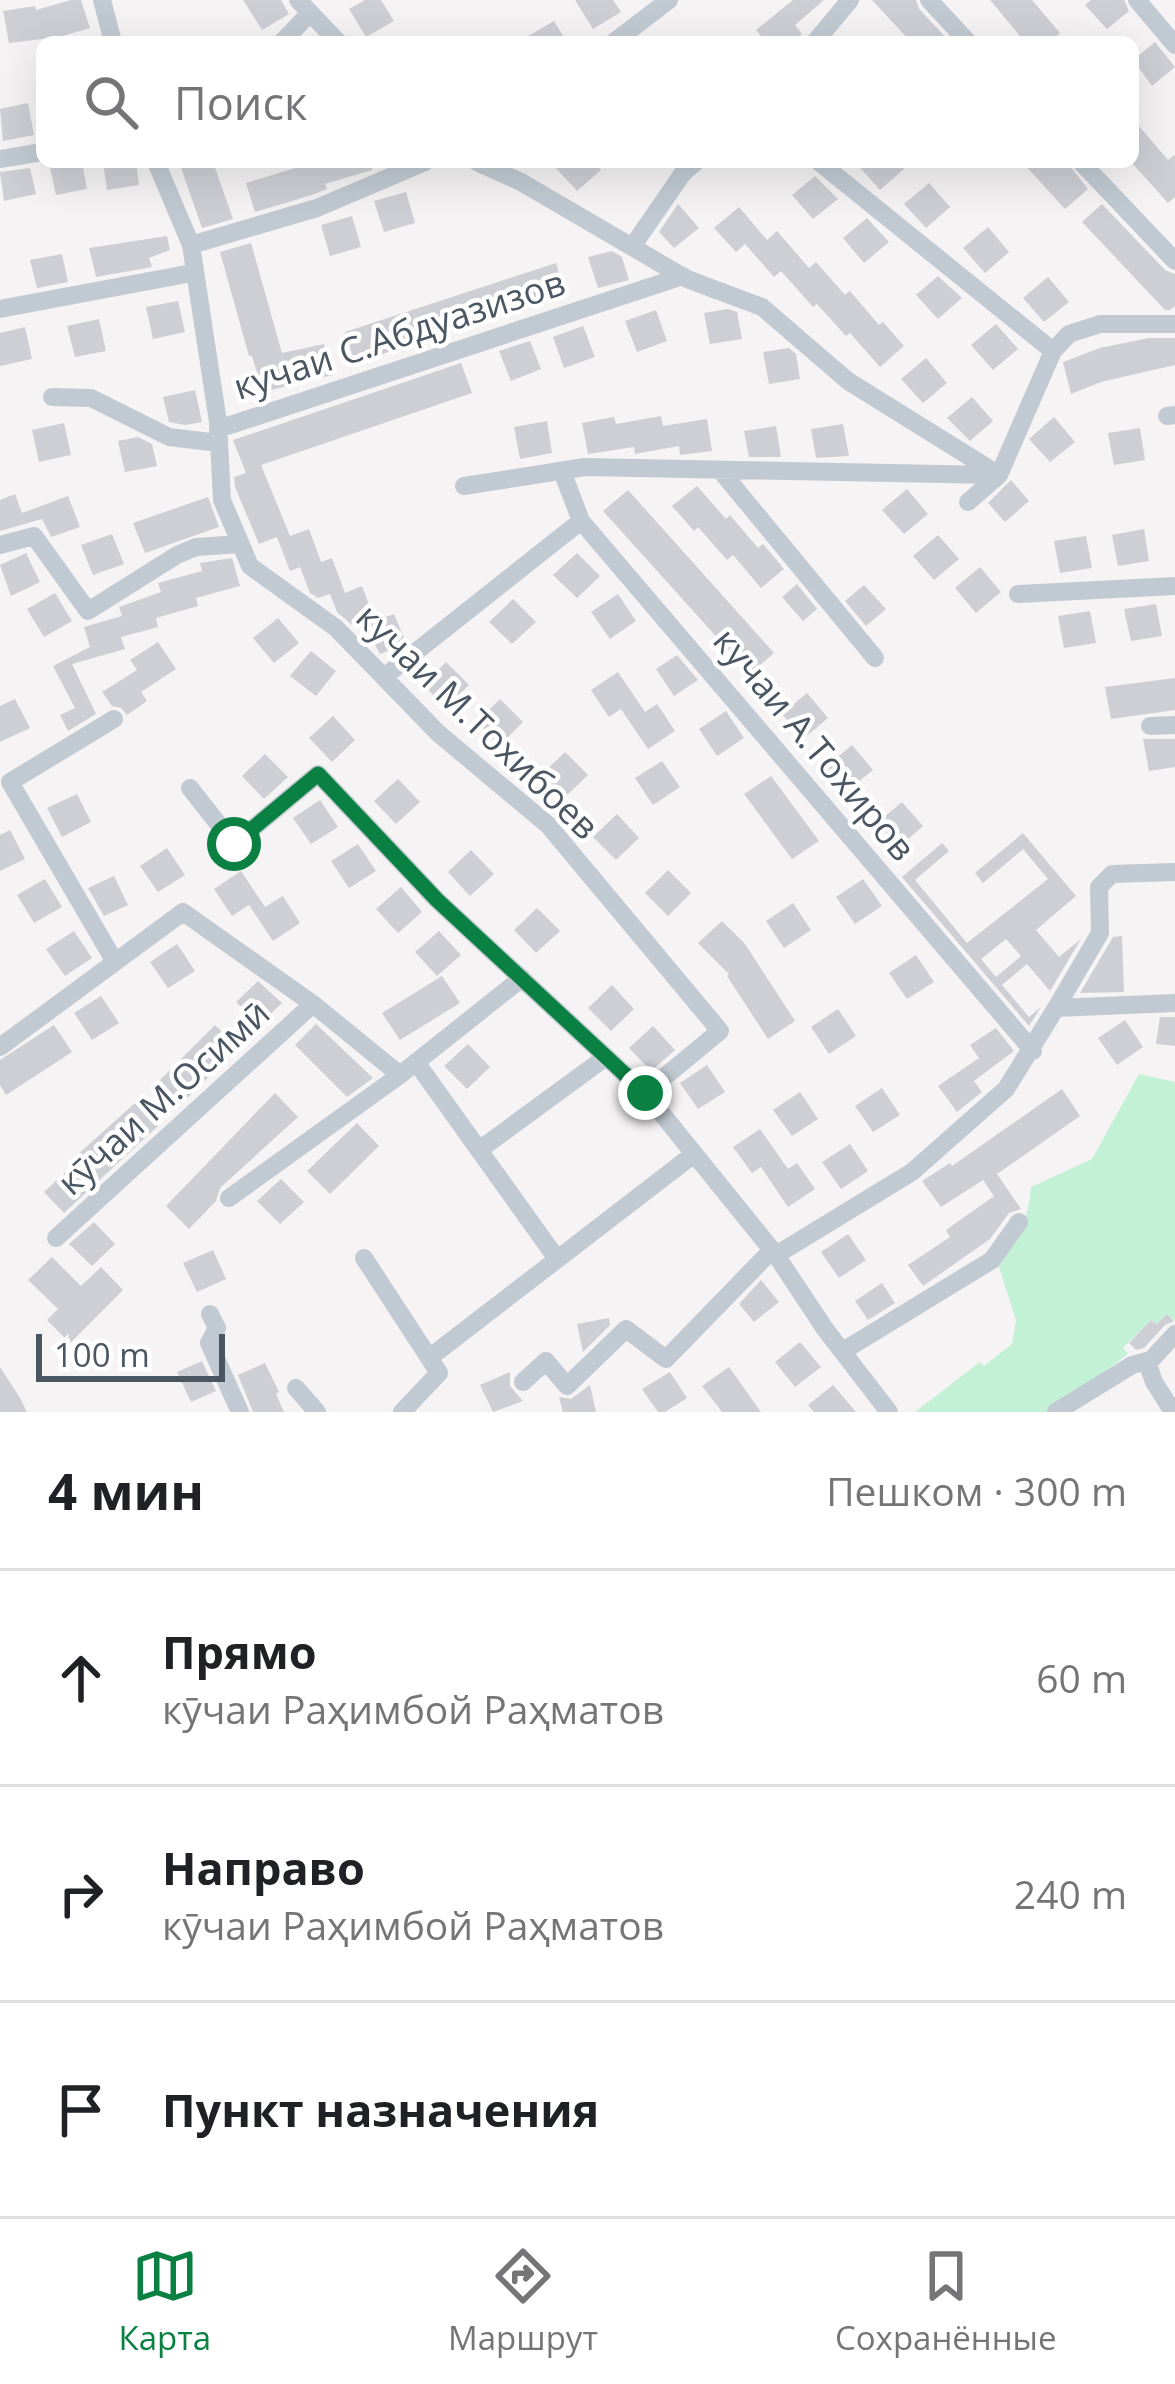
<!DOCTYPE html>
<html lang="ru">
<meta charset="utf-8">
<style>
body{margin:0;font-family:"Open Sans",sans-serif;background:#f2f2f2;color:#202124}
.scale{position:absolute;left:36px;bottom:30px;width:189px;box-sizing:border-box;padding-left:12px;border:6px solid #4a5661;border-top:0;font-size:33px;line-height:42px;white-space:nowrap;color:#4a5661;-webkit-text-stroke:9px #fff;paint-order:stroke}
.stop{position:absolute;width:36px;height:36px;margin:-27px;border:9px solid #0b8043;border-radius:50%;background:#fff}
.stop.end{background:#0b8043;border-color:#fff;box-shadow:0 3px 12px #0008}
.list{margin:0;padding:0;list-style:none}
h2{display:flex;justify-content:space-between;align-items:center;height:156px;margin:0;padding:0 48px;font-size:51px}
h2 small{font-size:39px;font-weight:400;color:#757577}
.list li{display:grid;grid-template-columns:78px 1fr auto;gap:36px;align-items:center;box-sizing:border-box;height:216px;padding:0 48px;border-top:3px solid #e0e0e0}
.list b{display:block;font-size:45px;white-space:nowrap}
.list p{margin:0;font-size:39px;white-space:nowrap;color:#757577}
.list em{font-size:39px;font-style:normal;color:#757577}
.icon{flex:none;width:66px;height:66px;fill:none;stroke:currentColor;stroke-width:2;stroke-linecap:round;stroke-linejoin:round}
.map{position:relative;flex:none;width:1175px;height:1412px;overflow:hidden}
.search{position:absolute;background:#fff;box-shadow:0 12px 48px #0002;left:36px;right:36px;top:36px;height:132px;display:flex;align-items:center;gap:30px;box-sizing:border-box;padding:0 42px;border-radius:18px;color:#757577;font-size:45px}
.sheet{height:804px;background:#fff}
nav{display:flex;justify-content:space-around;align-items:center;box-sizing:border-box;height:168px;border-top:3px solid #e0e0e0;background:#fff;font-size:33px;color:#757577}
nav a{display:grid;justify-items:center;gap:6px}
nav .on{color:#0b8043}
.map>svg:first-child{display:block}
.green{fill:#c3f1d5}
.building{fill:#cdcfd5;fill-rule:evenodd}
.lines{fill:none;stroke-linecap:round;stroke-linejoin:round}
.minor{stroke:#c1cad2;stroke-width:18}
.route{stroke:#0b8043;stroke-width:15}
.labels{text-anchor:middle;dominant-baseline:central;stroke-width:9;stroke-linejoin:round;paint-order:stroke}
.street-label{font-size:36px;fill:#4a5661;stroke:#fff}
</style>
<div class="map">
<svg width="1175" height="1412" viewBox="0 0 1175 1412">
<rect width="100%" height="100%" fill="#f5f3f3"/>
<path class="green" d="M1139,1074L1175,1082V1321L1167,1314L1157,1324L1151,1320L1123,1348L1128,1354L1049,1412H915L980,1362L984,1366L1012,1344L1016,1320L997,1261C1020,1239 1028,1219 1031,1187L1092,1159Z"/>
<path class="building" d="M71,0H81L90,28L59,37L9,43L3,11L35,6L36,10Z
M243,0H281L289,14L262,30Z
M365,0H381L394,21L366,37L349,9Z
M575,0H613L621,12L593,29Z
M793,0H824L795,25L802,34L793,42H766L756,30Z
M872,0H916L919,9L950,42H911Z
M990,0H1032L1060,33L1050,42H1025Z
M1091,0H1124L1129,11L1107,29L1085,5Z
M554,21L567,42H518Z
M1155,42L1175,67L1152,86L1133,60Z
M28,103L34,135L3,141L0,109Z
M1133,119L1168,160L1175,155V197L1168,203L1133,164Z
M82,162L87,189L56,195L49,163Z
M103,162H136L139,185L107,190Z
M179,162H213L233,219L202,228Z
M315,162H370L372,170L325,184L327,189L312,195L255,212L246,183Z
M561,162H594L601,170L577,191L555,167Z
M855,162H898L904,169L880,190Z
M1022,162H1067L1088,189L1065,209Z
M30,168L36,194L4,201L0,172Z
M815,176L838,199L813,219L792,195Z
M929,183L950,207L926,228L904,204Z
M406,192L415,223L384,232L374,201Z
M678,204L699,228L674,248L659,232Z
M1102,204L1165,270L1175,274V306L1170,310H1165L1082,222Z
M739,207L767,240L777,231L809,268L816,262L845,295L850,291L879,325L883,322L904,346L880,367L850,333L846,336L817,304L813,307L781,271L774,277L745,244L736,252L714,228Z
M352,216L361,247L330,256L321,225Z
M867,218L889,242L864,263L843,238Z
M988,227L1009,252L985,273L963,248Z
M167,236L170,250L149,258L152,267L96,277L89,248Z
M251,243L282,353L324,344L333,375L263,392L252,356H249L220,252Z
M612,251L622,257L629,280L598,288L588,257Z
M62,254L68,282L37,288L30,260Z
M556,263L565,294L355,363L345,332Z
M938,276L962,298L938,319L916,295Z
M1048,277L1069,302L1044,322L1023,298Z
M178,301L185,332L153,339L146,307Z
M728,309L737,312L742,339L710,344L704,313Z
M656,310L667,341L637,352L625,321Z
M99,319L106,351L75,357L67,326Z
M996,324L1018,349L993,370L971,345Z
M583,326L595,357L564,368L553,337Z
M25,327L32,359L0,366V333Z
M1149,338H1175V365L1101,382L1071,394L1063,362L1100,348Z
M530,341L541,369L511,381L499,351Z
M789,348L796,354L800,379L769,384L763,352Z
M926,358L947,383L923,403L901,379Z
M461,363L472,393L261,465L290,536L309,529L321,562L332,558L345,593L362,586L375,621L394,614L406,643L380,654L362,621L352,625L337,612L330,594L318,598L310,593L300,567L290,571L277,537L259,544L235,487L234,477L246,473L233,440Z
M195,390L202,422L185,425L169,422L163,397Z
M972,397L993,421L970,441L947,418Z
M661,416L663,426L707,419L712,451L680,455L679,446L635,454L634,447L588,454L582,423L614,417L616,424Z
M1054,417L1075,442L1050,462L1029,439Z
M547,421L552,453L520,459L514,427Z
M64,423L71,455L39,462L32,430Z
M843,424L849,456L816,458L811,429Z
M776,426L781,457H749L744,431Z
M1140,428L1145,460L1114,465L1108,433Z
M138,437L152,444L157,466L125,472L118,441Z
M1011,480L1029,501L1005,522L988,503Z
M697,486L726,519L730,515L758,548L763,544L784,569L761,588L733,555L727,560L698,527L694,531L672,506Z
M907,489L928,514L904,534L882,510Z
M628,490L774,653L750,674L603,511Z
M15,494L22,513L68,496L80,527L51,537L42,519L0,531V500Z
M208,497L219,527L145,553L133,523Z
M1144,529L1149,561L1118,566L1112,535Z
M112,534L124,564L93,575L81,545Z
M938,535L959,559L934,580L913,556Z
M1086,536L1092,568L1060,573L1054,541Z
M26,553L40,582L11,596L0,565Z
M577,553L600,576L577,598L553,575Z
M232,558L240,586L196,598L198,606L156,618L158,627L121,637L125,649L72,664L96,714L68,731L60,715L75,708L53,666L90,647L84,627L122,616L119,607L161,592L158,583L202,571L200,563Z
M980,567L1001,592L976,613L955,588Z
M797,584L817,609L803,621L782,597Z
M864,585L886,609L866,626L845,601Z
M55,593L72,621L44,637L27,609Z
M618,594L636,621L610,639L591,612Z
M513,599L536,622L512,644L489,622Z
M1156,604L1162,636L1131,641L1124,609Z
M1090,611L1096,643L1064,648L1058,616Z
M278,618L299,643L274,663L253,638Z
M158,642L176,669L141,692L147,701L127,715L121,708L112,706L102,692L137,670L130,660Z
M311,651L336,671L316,696L290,676Z
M677,655L698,680L674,696L656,669Z
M446,662L469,685L446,707L423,685Z
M618,672L645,712L657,704L675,731L648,749L621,709L609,717L591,690Z
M1175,678V710L1111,719L1105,687Z
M807,693L828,718L803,739L782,714Z
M15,699L30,728L0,742V706Z
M500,699L523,722L500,745L477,722Z
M726,711L744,738L717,756L699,729Z
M333,716L355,740L332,762L309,738Z
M1143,739H1175V767L1149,771Z
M852,745L873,770L848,790L827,766Z
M565,752L588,775L565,797L542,774Z
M265,754L288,777L264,799L242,776Z
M662,761L680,787L653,805L635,778Z
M771,776L819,841L792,859L744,794Z
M398,779L420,802L396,824L374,801Z
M77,794L91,822L62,837L47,808Z
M320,800L338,827L311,844L293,818Z
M902,802L923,826L899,847L877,823Z
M617,814L639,838L616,860L593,837Z
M10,830L25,859L0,871V835Z
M1023,833L1076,896L1036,930L1059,957L1081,939L1050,991L1027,964L1002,985L1029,1017L1041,1007L1029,1026L902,877L942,843L949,851L915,880L967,943L1048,879L1023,849L983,883L975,873ZM1006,939L1021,956L996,977L981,959Z
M358,844L376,871L349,888L331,861Z
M167,848L185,875L158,892L140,866Z
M471,850L494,874L470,896L448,872Z
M668,870L691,893L668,916L645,893Z
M241,871L265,907L283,896L300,923L273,941L249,905L232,916L214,889Z
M114,876L128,905L104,916L88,888Z
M45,879L62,907L34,923L17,895Z
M863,879L882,906L855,924L836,897Z
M401,887L422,912L398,933L376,909Z
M793,903L811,930L784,948L766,921Z
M537,908L560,931L536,953L514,930Z
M722,921L745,944L795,1021L768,1039L727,976L729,974L698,943Z
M74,931L92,958L65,976L46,949Z
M439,931L461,955L437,976L415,952Z
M1122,936L1124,992L1080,993L1113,937Z
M177,944L195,971L168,988L150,962Z
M916,955L934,982L907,999L889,973Z
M442,976L460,1003L400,1040L382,1013Z
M258,981L282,1003L259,1025L236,1002Z
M612,985L634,1009L611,1031L588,1008Z
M101,996L119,1023L92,1040L74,1013Z
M838,1009L856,1036L829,1054L811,1027Z
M1160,1017H1175V1046L1156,1044Z
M1125,1020L1143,1047L1117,1065L1098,1038Z
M316,1024L373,1078L347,1097L295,1045Z
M54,1025L72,1052L6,1095L0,1085V1060Z
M215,1025L238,1048L181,1104L158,1082Z
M653,1026L675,1050L651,1071L629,1048Z
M996,1028L1014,1051L974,1081L982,1092L957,1112L938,1086L979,1058L970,1045Z
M468,1044L490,1067L467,1089L444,1066Z
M707,1065L725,1092L698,1109L680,1083Z
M882,1088L900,1115L873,1132L855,1106Z
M1062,1089L1080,1116L997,1174L1021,1209L1009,1213L990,1239L923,1286L908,1265L950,1237L946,1230L994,1196L983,1180L941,1207L922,1181L950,1163L952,1166Z
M800,1092L818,1119L792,1136L773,1110Z
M275,1093L298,1117L220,1188L216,1201L189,1229L166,1206Z
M135,1103L158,1126L64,1213L44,1192L78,1160L75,1157Z
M357,1123L379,1146L330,1194L307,1171Z
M760,1129L788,1169L797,1163L815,1189L788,1207L761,1167L752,1173L733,1147Z
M850,1144L868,1171L841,1189L822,1162Z
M281,1179L304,1202L280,1224L257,1201Z
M94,1222L115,1244L92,1266L69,1244Z
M848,1234L866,1260L839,1278L821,1252Z
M213,1250L226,1279L197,1292L183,1263Z
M52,1257L81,1286L101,1267L123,1290L70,1343L47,1320L58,1309L28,1280Z
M761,1280L779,1302L754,1322L739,1304Z
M882,1283L895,1303L868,1320L855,1301Z
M1167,1314L1174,1321L1165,1325L1144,1348L1136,1350L1129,1343L1151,1320L1157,1324Z
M609,1318L610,1325L583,1352L577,1324Z
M800,1342L821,1367L795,1387L775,1362Z
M202,1361L216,1391L191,1402L177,1372Z
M265,1363L279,1392L276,1394L284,1412H253L238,1375Z
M0,1367L20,1398L27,1412H0Z
M729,1367L761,1412H722L702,1386Z
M510,1372V1386L523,1401L493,1412L480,1385Z
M670,1372L687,1398L665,1412H658L642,1389Z
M590,1385L596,1412H563L559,1397L571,1399Z
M833,1385L856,1412H814L808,1405Z"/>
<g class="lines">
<path class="minor" d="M102,0L113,42
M298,0L338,42
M929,0L968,42
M1137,0L1175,45
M282,42L310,13
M614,42L669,0
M815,42L850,0
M0,159L42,152
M156,162L191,245L218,422L222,500L250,566L336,628L438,733L548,825L720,1031L645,1093
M477,162L521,182L687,279L762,307L848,381L999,475
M819,162L1053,351
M1081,162L1175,261
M191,245L317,208L425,162
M632,247L683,173L696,162
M0,309L192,273
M52,397L91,398L169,437L219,443
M1167,416L1175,415
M218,429L683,276
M720,470L875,658
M562,471L581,521L1033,1051
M464,486L585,467L994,475
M968,502L999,475L1053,351L1069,334L1100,324H1175
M0,545L34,536L88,611L177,555L196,547L241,544
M1018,594L1175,586
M384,677L581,521
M114,719L10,782L115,962
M1150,726L1175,725
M190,788L234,844L318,774L437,900L645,1093L776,1255L825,1329L889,1412
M1056,1008L1100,933L1099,887L1112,874L1175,872
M0,1047L183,912L313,1004
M416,1062L479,1150L606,1057
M479,1150L557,1259
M229,1198L400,1075
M56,1238L313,1004L400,1075L522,978
M776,1255L912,1172L1006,1089L1056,1008L1175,1003
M364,1258L439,1373L402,1412
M210,1314L217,1328L209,1343L240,1412
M843,1351L992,1260L1019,1222
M429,1358L694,1154
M1147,1362L1154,1382L1173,1412
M523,1382L546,1361L567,1386L626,1329L666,1359L772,1250
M296,1388L317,1412
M1056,1412L1132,1365L1151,1360L1175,1334"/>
</g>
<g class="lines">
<path class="route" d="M234,844L318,774L437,900L645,1093"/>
</g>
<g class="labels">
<g class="street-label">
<text transform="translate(399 334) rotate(-18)">кучаи С.Абдуазизов</text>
<text transform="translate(478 721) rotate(44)">кучаи М.Тохибоев</text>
<text transform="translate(815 744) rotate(50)">кучаи А.Тохиров</text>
<text transform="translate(163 1097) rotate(-42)">кӯчаи М.Осимӣ</text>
</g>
</g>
</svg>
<div class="scale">100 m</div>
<div class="stop" style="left:234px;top:844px"></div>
<div class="stop end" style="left:645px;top:1093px"></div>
<div class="search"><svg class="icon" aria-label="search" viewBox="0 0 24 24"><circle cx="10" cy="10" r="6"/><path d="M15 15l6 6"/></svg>Поиск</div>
</div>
<section class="sheet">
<h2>4 мин<small>Пешком · 300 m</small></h2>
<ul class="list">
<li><svg class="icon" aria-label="ahead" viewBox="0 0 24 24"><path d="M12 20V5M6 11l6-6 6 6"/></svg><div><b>Прямо</b><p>кӯчаи Раҳимбой Раҳматов</p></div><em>60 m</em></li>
<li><svg class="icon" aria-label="right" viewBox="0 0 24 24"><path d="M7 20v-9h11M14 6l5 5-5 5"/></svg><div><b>Направо</b><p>кӯчаи Раҳимбой Раҳматов</p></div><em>240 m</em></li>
<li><svg class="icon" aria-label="arrive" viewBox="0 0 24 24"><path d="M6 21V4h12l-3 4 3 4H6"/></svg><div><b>Пункт назначения</b></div></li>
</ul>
</section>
<nav>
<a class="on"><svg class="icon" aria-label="map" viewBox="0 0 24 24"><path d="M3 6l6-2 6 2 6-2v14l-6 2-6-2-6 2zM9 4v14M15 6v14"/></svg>Карта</a>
<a><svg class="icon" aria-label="directions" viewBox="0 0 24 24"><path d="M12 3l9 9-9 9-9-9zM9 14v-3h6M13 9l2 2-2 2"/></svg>Маршрут</a>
<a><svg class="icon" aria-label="saved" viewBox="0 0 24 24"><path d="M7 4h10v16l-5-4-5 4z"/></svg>Сохранённые</a>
</nav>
